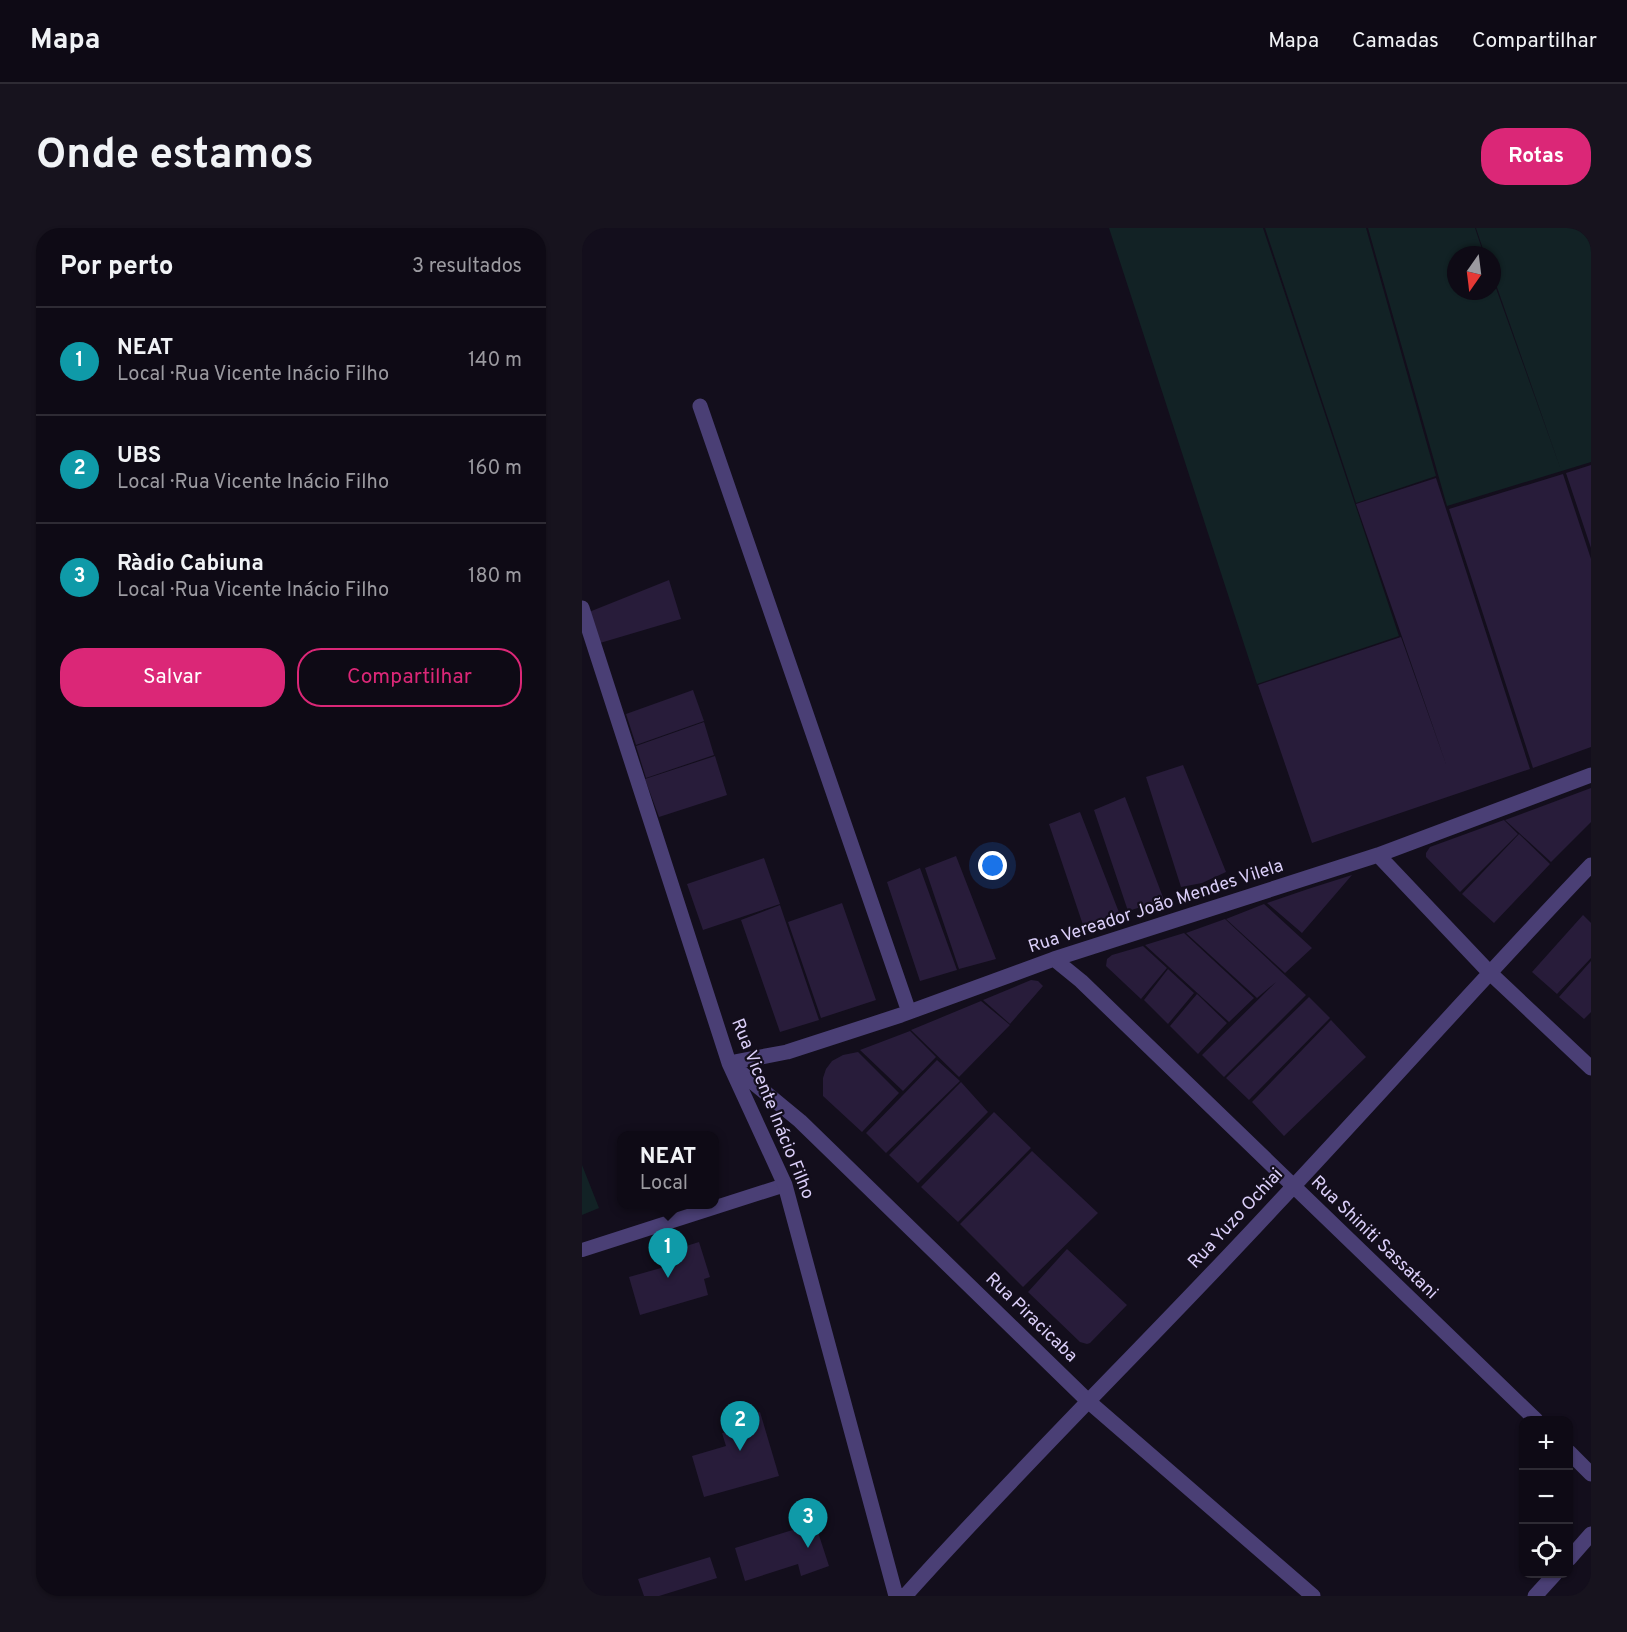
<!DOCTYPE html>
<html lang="pt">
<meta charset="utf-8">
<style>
body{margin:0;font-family:Overpass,sans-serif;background:#17131e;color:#f1f3f6}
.controls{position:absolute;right:18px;bottom:18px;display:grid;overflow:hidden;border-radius:12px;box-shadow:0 2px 4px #0004}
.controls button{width:54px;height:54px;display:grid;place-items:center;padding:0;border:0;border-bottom:2px solid #2e2b34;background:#0e0a15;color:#f1f3f6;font:30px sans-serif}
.compass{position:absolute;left:865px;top:18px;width:54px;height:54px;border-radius:50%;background:#0e0a15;box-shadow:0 2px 4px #0004;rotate:194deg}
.you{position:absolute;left:411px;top:638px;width:21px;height:21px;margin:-15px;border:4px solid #fff;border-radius:50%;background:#1a73e8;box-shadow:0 0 0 9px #1a73e833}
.badge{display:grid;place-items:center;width:39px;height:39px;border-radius:50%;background:#db2777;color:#fff;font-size:20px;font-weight:700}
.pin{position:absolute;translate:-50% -50px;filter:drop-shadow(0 2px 3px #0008)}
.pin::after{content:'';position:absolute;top:32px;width:21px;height:18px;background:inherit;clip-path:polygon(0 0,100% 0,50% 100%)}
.popup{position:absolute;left:35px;top:903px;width:102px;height:78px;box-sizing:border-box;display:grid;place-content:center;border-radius:12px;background:#0e0a15;filter:drop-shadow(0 2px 4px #0005);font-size:20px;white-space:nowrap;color:#9b9aa0}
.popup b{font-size:22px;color:#f1f3f6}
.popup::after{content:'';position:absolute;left:50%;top:100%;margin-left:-12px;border:12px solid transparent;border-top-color:#0e0a15}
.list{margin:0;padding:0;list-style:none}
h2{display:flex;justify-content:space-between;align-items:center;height:78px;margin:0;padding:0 24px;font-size:26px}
h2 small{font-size:20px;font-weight:400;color:#9b9aa0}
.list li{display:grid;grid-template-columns:39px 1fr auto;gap:18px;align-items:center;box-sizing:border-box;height:108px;padding:0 24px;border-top:2px solid #2e2b34}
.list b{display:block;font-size:22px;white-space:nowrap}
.list p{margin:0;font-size:20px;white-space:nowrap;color:#9b9aa0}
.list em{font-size:20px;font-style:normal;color:#9b9aa0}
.actions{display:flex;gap:12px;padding:18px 24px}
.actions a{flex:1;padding:14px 0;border:2px solid #db2777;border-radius:24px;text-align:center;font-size:21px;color:#db2777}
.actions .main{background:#db2777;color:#fff}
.icon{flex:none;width:33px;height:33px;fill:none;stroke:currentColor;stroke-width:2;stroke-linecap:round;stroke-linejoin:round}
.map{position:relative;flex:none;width:1009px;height:1368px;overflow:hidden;border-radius:24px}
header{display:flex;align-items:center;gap:36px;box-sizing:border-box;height:84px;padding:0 30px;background:#0e0a15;border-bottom:2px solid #2e2b34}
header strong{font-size:28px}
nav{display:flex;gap:33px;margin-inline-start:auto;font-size:21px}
.intro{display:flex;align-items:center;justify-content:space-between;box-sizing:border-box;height:144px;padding:0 36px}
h1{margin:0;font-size:42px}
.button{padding:15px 27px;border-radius:24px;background:#db2777;color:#fff;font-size:21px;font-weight:700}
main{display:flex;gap:36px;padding:0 36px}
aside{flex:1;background:#0e0a15;border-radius:24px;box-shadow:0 2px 4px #0004}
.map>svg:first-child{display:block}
.green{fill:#122225}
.building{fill:#281c3a}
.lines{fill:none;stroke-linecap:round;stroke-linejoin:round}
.service{stroke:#4a3f75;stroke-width:14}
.minor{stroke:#4a3f75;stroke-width:15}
.tertiary{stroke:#4a3f75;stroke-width:15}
.labels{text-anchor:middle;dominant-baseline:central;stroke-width:4.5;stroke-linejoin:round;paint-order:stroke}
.street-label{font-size:18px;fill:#dbcff9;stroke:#130e1c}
</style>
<header>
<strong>Mapa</strong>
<nav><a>Mapa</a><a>Camadas</a><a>Compartilhar</a></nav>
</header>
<div class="intro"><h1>Onde estamos</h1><a class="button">Rotas</a></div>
<main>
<aside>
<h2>Por perto<small>3 resultados</small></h2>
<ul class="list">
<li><span class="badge" style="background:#0f9aa8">1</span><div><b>NEAT</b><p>Local · Rua Vicente Inácio Filho</p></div><em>140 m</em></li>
<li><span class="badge" style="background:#0f9aa8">2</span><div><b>UBS</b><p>Local · Rua Vicente Inácio Filho</p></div><em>160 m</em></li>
<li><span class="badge" style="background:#0f9aa8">3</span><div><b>Ràdio Cabiuna</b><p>Local · Rua Vicente Inácio Filho</p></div><em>180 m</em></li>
</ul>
<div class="actions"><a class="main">Salvar</a><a>Compartilhar</a></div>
</aside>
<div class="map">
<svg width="1009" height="1368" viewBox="0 0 1009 1368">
<rect width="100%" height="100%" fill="#130e1c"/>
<path class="green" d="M527,0H681L817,408L675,456Z
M683,0H784L854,248L774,275Z
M786,0H893L902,27H874V63H910V49L979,242L910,45V27H903L894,0H1009V234L865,278Z
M0,937L17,980L0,987Z"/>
<path class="building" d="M1009,237V320L984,245Z
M981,246L1009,331V519L951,540L867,281Z
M854,250L948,541L730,615L676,457L819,409L865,539L774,276Z
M87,352L99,391L18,415L7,384Z
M111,462L122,493L54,517L44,486Z
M122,494L132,527L64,550L54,518Z
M133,528L145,567L77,589L63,551Z
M601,537L644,644L620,655L599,659L564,549Z
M1009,560V594L969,634L923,592Z
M543,569L582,672L546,683L512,582Z
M498,584L538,687L501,697L467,596Z
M922,592L936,606L878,664L844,629V625L848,619Z
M937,606L968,636L912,695L880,666Z
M374,628L414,731L377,741L343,640Z
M182,630L198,676L121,702L105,656Z
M338,640L375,742L338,753L305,654Z
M770,647L720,705L685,675L726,661Z
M260,675L294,772L239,790L206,694Z
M682,676L730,720L703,745L644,691Z
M198,677L237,792L198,804L159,692Z
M1001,687L1009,695V730L975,766L950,744Z
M643,691L724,767L642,849L620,827L694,754L675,770L604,705Z
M602,705L672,770L647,794L563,717Z
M561,718L585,740L559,771L524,738L525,731L530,727Z
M1009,733V784L1002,791L977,769Z
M586,741L612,765L586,796L562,772Z
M449,752L456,753L461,758L428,796L401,772Z
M615,766L645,795L616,826L588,798Z
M727,769L748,790L667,872L644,850Z
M399,773L428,797L377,849L329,802Z
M749,792L784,829L702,908L670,874Z
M328,803L354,829L321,863L278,822Z
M276,824L317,865L280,904L241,868V850L244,841L250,833L261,827Z
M355,832L378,853L304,925L284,905Z
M379,854L406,884L336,955L307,927Z
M412,884L449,920L376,994L339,959Z
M450,923L516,985L441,1059L378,996Z
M117,1014L128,1049L122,1051L126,1067L58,1087L47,1049L86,1038L82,1025Z
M485,1021L545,1077L508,1115L505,1116L498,1114L446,1064Z
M178,1184L197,1248L122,1269L110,1228L144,1218L140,1205L154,1202L152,1192Z
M233,1295L247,1338L219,1348L216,1336L163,1353L153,1320Z
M128,1329L135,1350L77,1368H62L56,1351Z"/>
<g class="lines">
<path class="service" d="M0,1022L203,957"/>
<path class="minor" d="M118,178L327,784
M0,380L147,835L203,957L314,1368
M796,627L907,744L1009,840
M472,731L499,753L954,1192
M147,835L205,824L319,787L472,731L796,627L1009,547
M151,838L218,893L506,1173L731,1368
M987,1224L1009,1246
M323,1368C443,1234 572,1109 694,977C800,864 902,749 1009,637"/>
<path class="tertiary" d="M987,1331L1009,1306
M953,1368L973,1346"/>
</g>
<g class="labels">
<g class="street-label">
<text transform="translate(574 679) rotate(-18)">Rua Vereador João Mendes Vilela</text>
<text transform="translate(190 881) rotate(68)">Rua Vicente Inácio Filho</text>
<text transform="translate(654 991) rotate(-47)">Rua Yuzo Ochiai</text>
<text transform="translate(792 1010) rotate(44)">Rua Shiniti Sassatani</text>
<text transform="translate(449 1090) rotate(44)">Rua Piracicaba</text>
</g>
</g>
</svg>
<div class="controls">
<button>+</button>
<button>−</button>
<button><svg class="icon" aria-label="locate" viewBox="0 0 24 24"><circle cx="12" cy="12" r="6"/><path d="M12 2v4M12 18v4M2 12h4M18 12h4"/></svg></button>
</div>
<svg class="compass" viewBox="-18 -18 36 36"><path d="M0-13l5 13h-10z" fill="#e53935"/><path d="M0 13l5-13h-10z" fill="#9b9aa0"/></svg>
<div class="you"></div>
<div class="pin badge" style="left:86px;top:1050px;background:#0f9aa8">1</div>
<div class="popup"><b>NEAT</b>Local</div>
<div class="pin badge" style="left:158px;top:1223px;background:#0f9aa8">2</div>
<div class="pin badge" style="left:226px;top:1320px;background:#0f9aa8">3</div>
</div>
</main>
